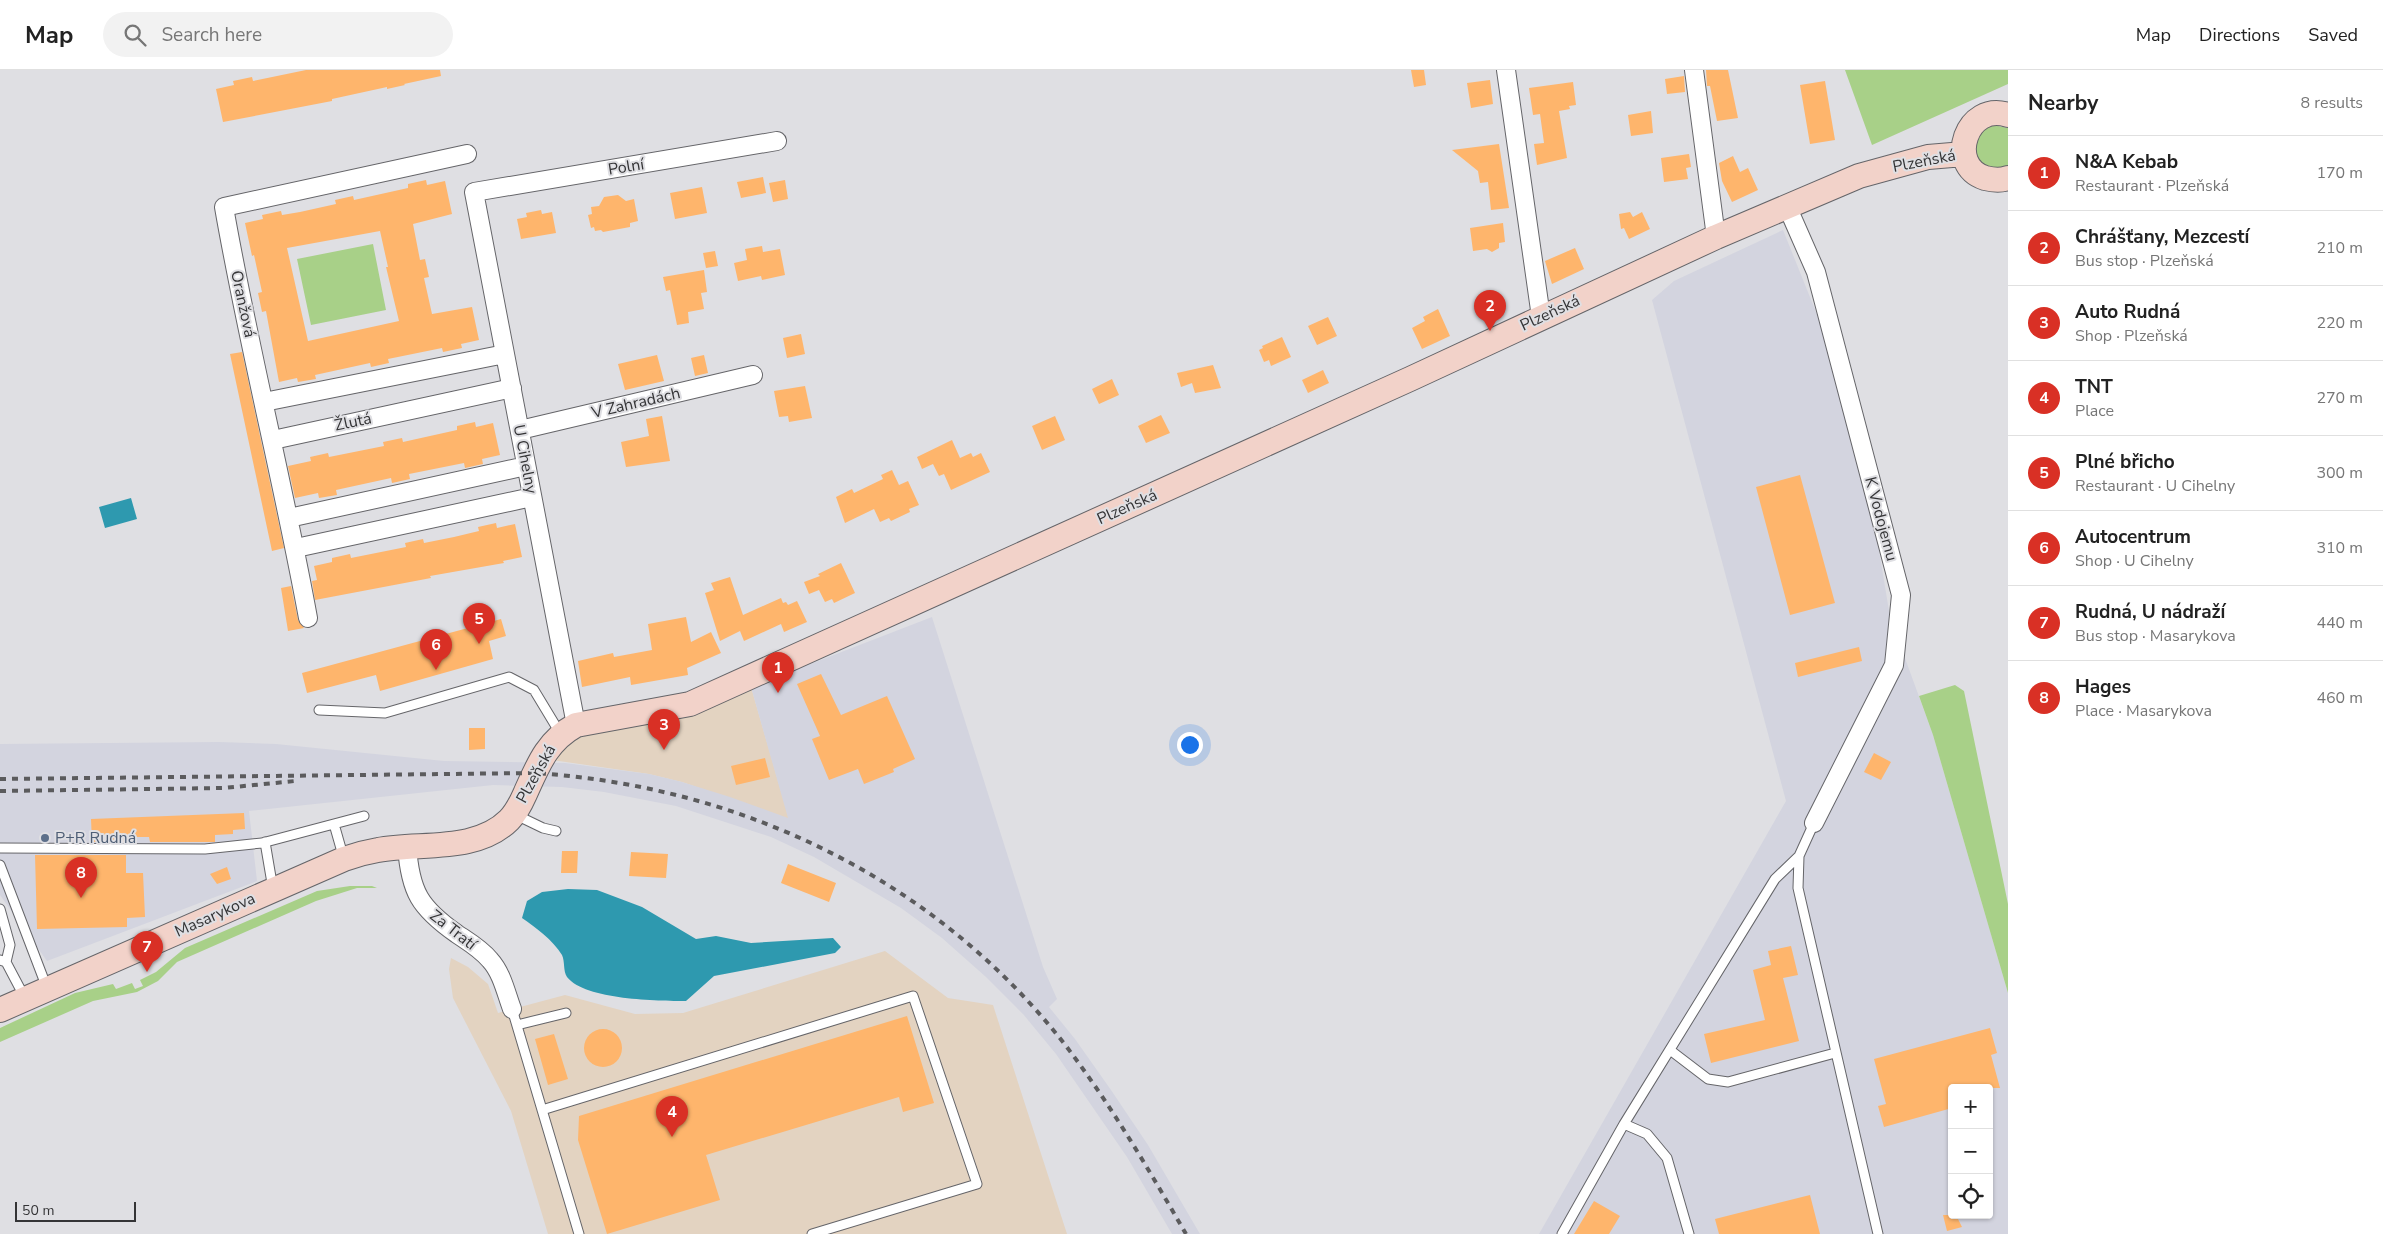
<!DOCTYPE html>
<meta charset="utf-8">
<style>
body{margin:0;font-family:"Nunito Sans",sans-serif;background:#f2f2f2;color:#222}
.controls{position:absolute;right:15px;bottom:15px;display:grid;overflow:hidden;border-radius:5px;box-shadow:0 1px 4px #0004}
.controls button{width:45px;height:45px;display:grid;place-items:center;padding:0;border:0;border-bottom:1px solid #e0e0e0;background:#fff;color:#222;font:25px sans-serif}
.scale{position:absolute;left:15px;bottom:12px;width:121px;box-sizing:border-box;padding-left:5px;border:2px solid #343436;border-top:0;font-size:14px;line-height:18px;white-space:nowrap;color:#343436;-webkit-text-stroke:4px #dfdfe3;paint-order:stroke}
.you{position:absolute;left:1189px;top:674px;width:18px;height:18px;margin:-12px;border:4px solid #fff;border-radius:50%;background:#1a73e8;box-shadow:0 0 0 8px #1a73e833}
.badge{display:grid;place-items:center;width:32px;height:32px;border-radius:50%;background:#d93025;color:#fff;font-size:16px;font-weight:700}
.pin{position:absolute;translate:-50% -41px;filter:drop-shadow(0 1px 2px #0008)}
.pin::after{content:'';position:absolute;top:26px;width:18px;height:15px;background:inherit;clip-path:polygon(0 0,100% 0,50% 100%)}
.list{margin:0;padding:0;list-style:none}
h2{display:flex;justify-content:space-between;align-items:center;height:65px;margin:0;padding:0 20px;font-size:21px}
h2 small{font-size:16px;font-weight:400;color:#767676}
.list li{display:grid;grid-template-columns:32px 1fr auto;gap:15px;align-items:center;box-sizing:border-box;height:75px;padding:0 20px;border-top:1px solid #e0e0e0}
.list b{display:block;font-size:19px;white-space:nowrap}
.list p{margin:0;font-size:16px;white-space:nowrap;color:#767676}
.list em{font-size:16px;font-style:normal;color:#767676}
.icon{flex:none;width:28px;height:28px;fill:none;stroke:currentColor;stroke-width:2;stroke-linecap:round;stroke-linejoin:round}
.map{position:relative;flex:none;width:2008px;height:1164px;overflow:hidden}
header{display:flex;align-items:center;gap:30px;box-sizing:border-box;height:70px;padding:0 25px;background:#fff;border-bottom:1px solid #e0e0e0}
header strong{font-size:24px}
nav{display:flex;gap:28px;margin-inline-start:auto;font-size:18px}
.search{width:350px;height:45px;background:#f2f2f2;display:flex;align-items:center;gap:12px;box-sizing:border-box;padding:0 18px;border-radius:28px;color:#767676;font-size:19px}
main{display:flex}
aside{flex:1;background:#fff}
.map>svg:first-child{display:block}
.commercial{fill:#e3d3c1}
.built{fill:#d3d4df;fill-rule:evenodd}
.green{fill:#a8d088}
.water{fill:#2e99af}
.building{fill:#feb56c;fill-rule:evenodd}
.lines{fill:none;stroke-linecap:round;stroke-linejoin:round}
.service-casing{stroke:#656569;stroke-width:11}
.minor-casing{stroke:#656569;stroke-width:20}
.secondary-casing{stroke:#656569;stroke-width:26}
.service{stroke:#fff;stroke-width:9}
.minor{stroke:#fff;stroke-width:18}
.secondary{stroke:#f2d2c9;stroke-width:24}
.rail{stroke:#5b5b5d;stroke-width:4;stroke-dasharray:6 6;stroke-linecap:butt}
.service-dot{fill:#5c6f8a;stroke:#dfdfe3;stroke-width:2}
.labels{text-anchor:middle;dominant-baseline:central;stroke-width:4;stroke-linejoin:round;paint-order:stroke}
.street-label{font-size:16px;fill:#343436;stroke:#dfdfe3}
.service-label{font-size:16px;fill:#4e5e75;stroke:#dfdfe3;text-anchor:start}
</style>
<header>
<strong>Map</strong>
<div class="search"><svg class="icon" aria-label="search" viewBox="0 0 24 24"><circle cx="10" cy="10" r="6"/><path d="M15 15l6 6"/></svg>Search here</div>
<nav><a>Map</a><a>Directions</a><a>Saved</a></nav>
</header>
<main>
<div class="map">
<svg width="2008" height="1164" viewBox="0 0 2008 1164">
<rect width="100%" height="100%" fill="#dfdfe3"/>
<path class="commercial" d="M751,617L789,749L682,712L649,704L552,690L565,670L691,644Z
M885,881L948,928L993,935L1067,1164H548L511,1041L453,928L449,899L451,888L468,897L488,914L498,943L565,925L635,944L683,943Z"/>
<path class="built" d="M1783,160L1822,257L1872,438L1890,547L1933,665L2008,923V1164H1539L1786,731L1652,230L1674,211ZM1952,1018H1989V1145H1952Z
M932,547L1043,897L1057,929L1049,937L1075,969L1111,1020L1148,1075L1200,1164H1172L1127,1087L1056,984L1023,944L986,907L942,868L901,838L814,787L771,767L676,736L604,722L562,717L493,715L249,741L257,811L47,891L0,825V674L219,672L276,674L444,691L565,693L649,704L682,712L730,727L788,748L751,617Z"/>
<path class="green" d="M1845,0H2008V14L1872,75Z
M1993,55L2008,58V96C1979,111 1959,66 1993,55Z
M373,174L386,240L311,255L297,189Z
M1955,615L1964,621L2008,834V923L1933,665L1919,626Z
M350,816H372L377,818H357L316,831L177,892L158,911L137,922L93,931L0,972V958L75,923L113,914L116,919L132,913L135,919L143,916L140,910L156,902L185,878L317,821Z"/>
<path class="water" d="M131,428L137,449L105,458L99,437Z
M568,819L597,820L642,837L696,869L716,866L751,873L833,868L841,877L835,883L714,906L686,931C659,931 585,930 567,907C563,901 565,891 562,885C553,870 535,857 522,848L527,831L542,822Z"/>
<path class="building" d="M306,0H440L441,6L404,14L405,15L387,19V17L332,29V31L223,52L216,19L234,15L233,11L252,7L253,11Z
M1411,0H1424L1426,15L1414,17Z
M1706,0H1728L1738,48L1717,51L1710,16H1707Z
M1684,6L1685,22L1667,24L1665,9Z
M1490,10L1493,34L1471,38L1467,13Z
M1825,11L1835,70L1810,74L1800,15Z
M1573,12L1576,35L1569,36L1570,39L1559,41L1567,88L1537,95L1534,74L1544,73L1540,44L1533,45L1529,18Z
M1651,41L1653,63L1631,66L1628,45Z
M1499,74L1509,138L1491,140L1488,112L1480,113L1478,101L1452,80Z
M1689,84L1691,97L1686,98L1688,109L1664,112L1661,88Z
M1733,86L1740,102L1748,98L1758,120L1732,132L1722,111L1719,93Z
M763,107L766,123L741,128L737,112Z
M426,110L427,115L445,111L452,144L413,154L420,190L425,189L429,207L424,208L432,244L472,237L479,270L461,274L462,278L443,282L442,278L388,289L389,293L371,297L370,293L315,305L316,309L298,312L297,308L279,312L266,241L262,242L258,223L262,222L254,185L252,186L245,153L263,149L262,145L281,141L282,145L300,142L336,134L335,130L353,126L354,130L408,118V114ZM380,161L388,197H386L399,251L308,271L287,178Z
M785,110L788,129L773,132L769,113Z
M702,117L707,143L675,149L670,123Z
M618,125L626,131L634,129L638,151L630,153V157L603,162L601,160L595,161L594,157L591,158L588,145L592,144L591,137L599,136L604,127Z
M541,140L542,144L552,142L556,163L521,169L517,149L527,147L526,143Z
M1630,142L1633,147L1642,142L1650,159L1629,169L1624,158L1621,159L1619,144Z
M1503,153L1505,172L1499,173V178L1492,182L1487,179L1473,181L1470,158Z
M762,176L763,182L780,179L785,205L762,210L761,206L738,211L734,193L747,190L745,179Z
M1575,178L1584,199L1552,214L1545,191Z
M715,181L718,196L706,198L703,183Z
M704,200L707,222L701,223L704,239L688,242L689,253L677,255L670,220L666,221L663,207Z
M1438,239L1450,266L1422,279L1412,258L1425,251L1423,247Z
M1328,247L1337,266L1317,275L1308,256Z
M801,264L805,284L787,288L783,268Z
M1282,267L1291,287L1271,296L1269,290L1264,292L1259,280L1263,278L1262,276Z
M242,282L284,478L272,481L230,284Z
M657,285L664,311L625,320L618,294Z
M704,285L708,303L695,306L691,288Z
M1213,295L1221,318L1195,323L1192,313L1181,317L1177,303Z
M1323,300L1329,313L1308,323L1302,310Z
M1112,309L1119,325L1099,334L1092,319Z
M805,316L812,348L789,352L788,346L779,347L774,321Z
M1161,345L1170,363L1146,373L1138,356Z
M662,346L670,391L626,397L621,372L649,366L646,349Z
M1055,346L1065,370L1042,380L1032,356Z
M475,352L476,357L493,353L500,385L482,389L483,394L465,398L464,393L409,404L410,409L392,413L391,408L336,420L337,425L319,428L318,423L295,428L288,396L311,391L310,387L328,383L329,387L384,376L383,372L402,368L403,372L457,360V356Z
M952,370L960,388L971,383L973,387L981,383L990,402L951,420L944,404L939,406L933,394L922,399L917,387Z
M892,400L899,415L908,411L919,435L909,439L910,442L891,451L889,448L880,452L874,439L845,453L836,427L852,419L854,423L883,409L881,405Z
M1800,405L1835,533L1790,545L1756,417Z
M496,453L497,458L515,454L522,487L503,491L504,493L430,506L431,508L315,530L312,511L317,510L314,496L332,492V488L350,484L351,488L406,477L405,473L423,469L424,473L454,467L479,461L478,457Z
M841,493L855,523L834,533L832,529L825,532L819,520L809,524L804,512L820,506L818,504Z
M730,507L743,545L781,528L783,533L786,532L788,535L797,531L807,552L784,562L781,554L744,571L740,561L720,571L705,523L714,520L711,513Z
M291,516L298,550L304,558L288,561L281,518Z
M686,547L691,572L711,562L721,583L687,598L688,605L631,615L630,607L582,617L578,591L613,583L614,587L652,580L648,554Z
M501,549L506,566L489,571L493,589L380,621L376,605L307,623L302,603Z
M1859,577L1862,591L1798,607L1795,593Z
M821,604L841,645L887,626L915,689L893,699L894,702L864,714L858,699L829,710L812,669L820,666L797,614Z
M469,658H485V679L469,680Z
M1874,683L1891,692L1881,710L1864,702Z
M765,688L770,707L736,715L731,696Z
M244,743L245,759L233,760V764L215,765V772H150L149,767H125L126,772H92L91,749Z
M562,781H578L577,803H561Z
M631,782L668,784L666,808L629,806Z
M35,785H126V803H143L145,847L127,848V857L37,859Z
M788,794L836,813L829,832L781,813Z
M227,797L231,809L217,814L210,804Z
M1791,876L1798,905L1783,908L1799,971L1711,993L1704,964L1765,950L1753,900L1771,895L1768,881Z
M907,946L934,1033L903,1042L899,1027L706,1085L720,1130L607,1164L578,1070L579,1046Z
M1990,958L1997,983L1991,985L2000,1018H1952V1038L1884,1057L1878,1036L1886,1034L1874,989Z
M584 978a19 19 0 1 1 38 0a19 19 0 1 1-38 0Z
M554,964L568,1009L548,1015L535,969Z
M1810,1125L1820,1164H1719L1715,1149Z
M1594,1131L1620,1146L1609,1164H1574Z
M1943,1145H1956L1962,1157L1947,1161Z"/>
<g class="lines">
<g class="service-casing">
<path id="service" d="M319,640L385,643L509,607L534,620L560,663
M514,744L543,758L556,761
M1814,753L1799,786L1798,818L1878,1164
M334,754L344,789
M265,772L273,819
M0,778L205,779L262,773L364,746
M0,795L47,918
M0,839L10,875L6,892
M0,890L6,892L25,928
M512,939L579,1164
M517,955L566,943
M1670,980L1708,1009L1728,1012L1835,983
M542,1040L913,926L977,1114L812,1164
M1624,1054L1647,1064L1667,1088L1689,1164
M1562,1164L1624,1054L1775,809L1799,786"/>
</g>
<g class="minor-casing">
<path id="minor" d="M1506,0L1541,247
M1694,0L1716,167
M1787,136L1816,202L1901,525L1894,595L1814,753
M264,332L505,284
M520,360L753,305
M273,370L512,318
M289,448L526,396
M296,478L532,427
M308,548C283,411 248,275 224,137L467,84
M576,655L474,122L777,71
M407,776C410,822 420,838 457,864C469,872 481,879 490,890C502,903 506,923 512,939"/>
</g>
<g class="secondary-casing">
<path id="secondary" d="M2008,45C1967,31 1945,95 1985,108C1993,110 2000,111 2008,108
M0,940L344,789C355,785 366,782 378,780C420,772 476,783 509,750C516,743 521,733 525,724C538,695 547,671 576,655L690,634L1410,309L1716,167L1859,106L1928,87L1964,84"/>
</g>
<use href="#service" class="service"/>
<use href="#minor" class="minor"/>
<use href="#secondary" class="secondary"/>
<path class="rail" d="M0,709L534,703C742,716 937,810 1066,976C1111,1035 1149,1100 1186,1164
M0,721L224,718L295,711"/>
</g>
<circle class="service-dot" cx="45" cy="768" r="5"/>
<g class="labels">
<g class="street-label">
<text transform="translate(1924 91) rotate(-11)">Plzeňská</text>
<text transform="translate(626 97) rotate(-9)">Polní</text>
<text transform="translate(243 234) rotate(78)">Oranžová</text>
<text transform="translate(1550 243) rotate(-25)">Plzeňská</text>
<text transform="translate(636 333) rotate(-13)">V Zahradách</text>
<text transform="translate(353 352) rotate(-12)">Žlutá</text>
<text transform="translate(525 389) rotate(79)">U Cihelny</text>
<text transform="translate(1127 437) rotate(-24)">Plzeňská</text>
<text transform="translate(1881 449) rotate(75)">K Vodojemu</text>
<text transform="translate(536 704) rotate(-61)">Plzeňská</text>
<text transform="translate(215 845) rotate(-24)">Masarykova</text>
<text transform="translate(453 860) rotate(38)">Za Tratí</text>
</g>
<g class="service-label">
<text x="55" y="768">P+R Rudná</text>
</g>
</g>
</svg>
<div class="controls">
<button>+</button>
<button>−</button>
<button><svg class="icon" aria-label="locate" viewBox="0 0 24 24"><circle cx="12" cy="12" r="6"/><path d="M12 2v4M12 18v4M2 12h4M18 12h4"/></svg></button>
</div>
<div class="scale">50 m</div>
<div class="you"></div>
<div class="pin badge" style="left:778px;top:623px">1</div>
<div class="pin badge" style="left:1490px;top:261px">2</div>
<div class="pin badge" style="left:664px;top:680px">3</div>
<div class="pin badge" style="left:672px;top:1067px">4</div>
<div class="pin badge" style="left:479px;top:574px">5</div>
<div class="pin badge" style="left:436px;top:600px">6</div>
<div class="pin badge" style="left:147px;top:902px">7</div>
<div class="pin badge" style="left:81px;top:828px">8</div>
</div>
<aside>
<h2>Nearby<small>8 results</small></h2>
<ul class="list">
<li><span class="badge">1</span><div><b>N&amp;A Kebab</b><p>Restaurant · Plzeňská</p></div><em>170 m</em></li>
<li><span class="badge">2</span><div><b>Chrášťany, Mezcestí</b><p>Bus stop · Plzeňská</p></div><em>210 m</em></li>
<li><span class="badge">3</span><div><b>Auto Rudná</b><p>Shop · Plzeňská</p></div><em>220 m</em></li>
<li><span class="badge">4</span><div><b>TNT</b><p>Place</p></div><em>270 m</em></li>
<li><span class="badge">5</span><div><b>Plné břicho</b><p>Restaurant · U Cihelny</p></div><em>300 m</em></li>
<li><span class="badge">6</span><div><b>Autocentrum</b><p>Shop · U Cihelny</p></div><em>310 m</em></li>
<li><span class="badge">7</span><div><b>Rudná, U nádraží</b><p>Bus stop · Masarykova</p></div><em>440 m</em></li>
<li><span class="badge">8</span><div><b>Hages</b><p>Place · Masarykova</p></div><em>460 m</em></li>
</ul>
</aside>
</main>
